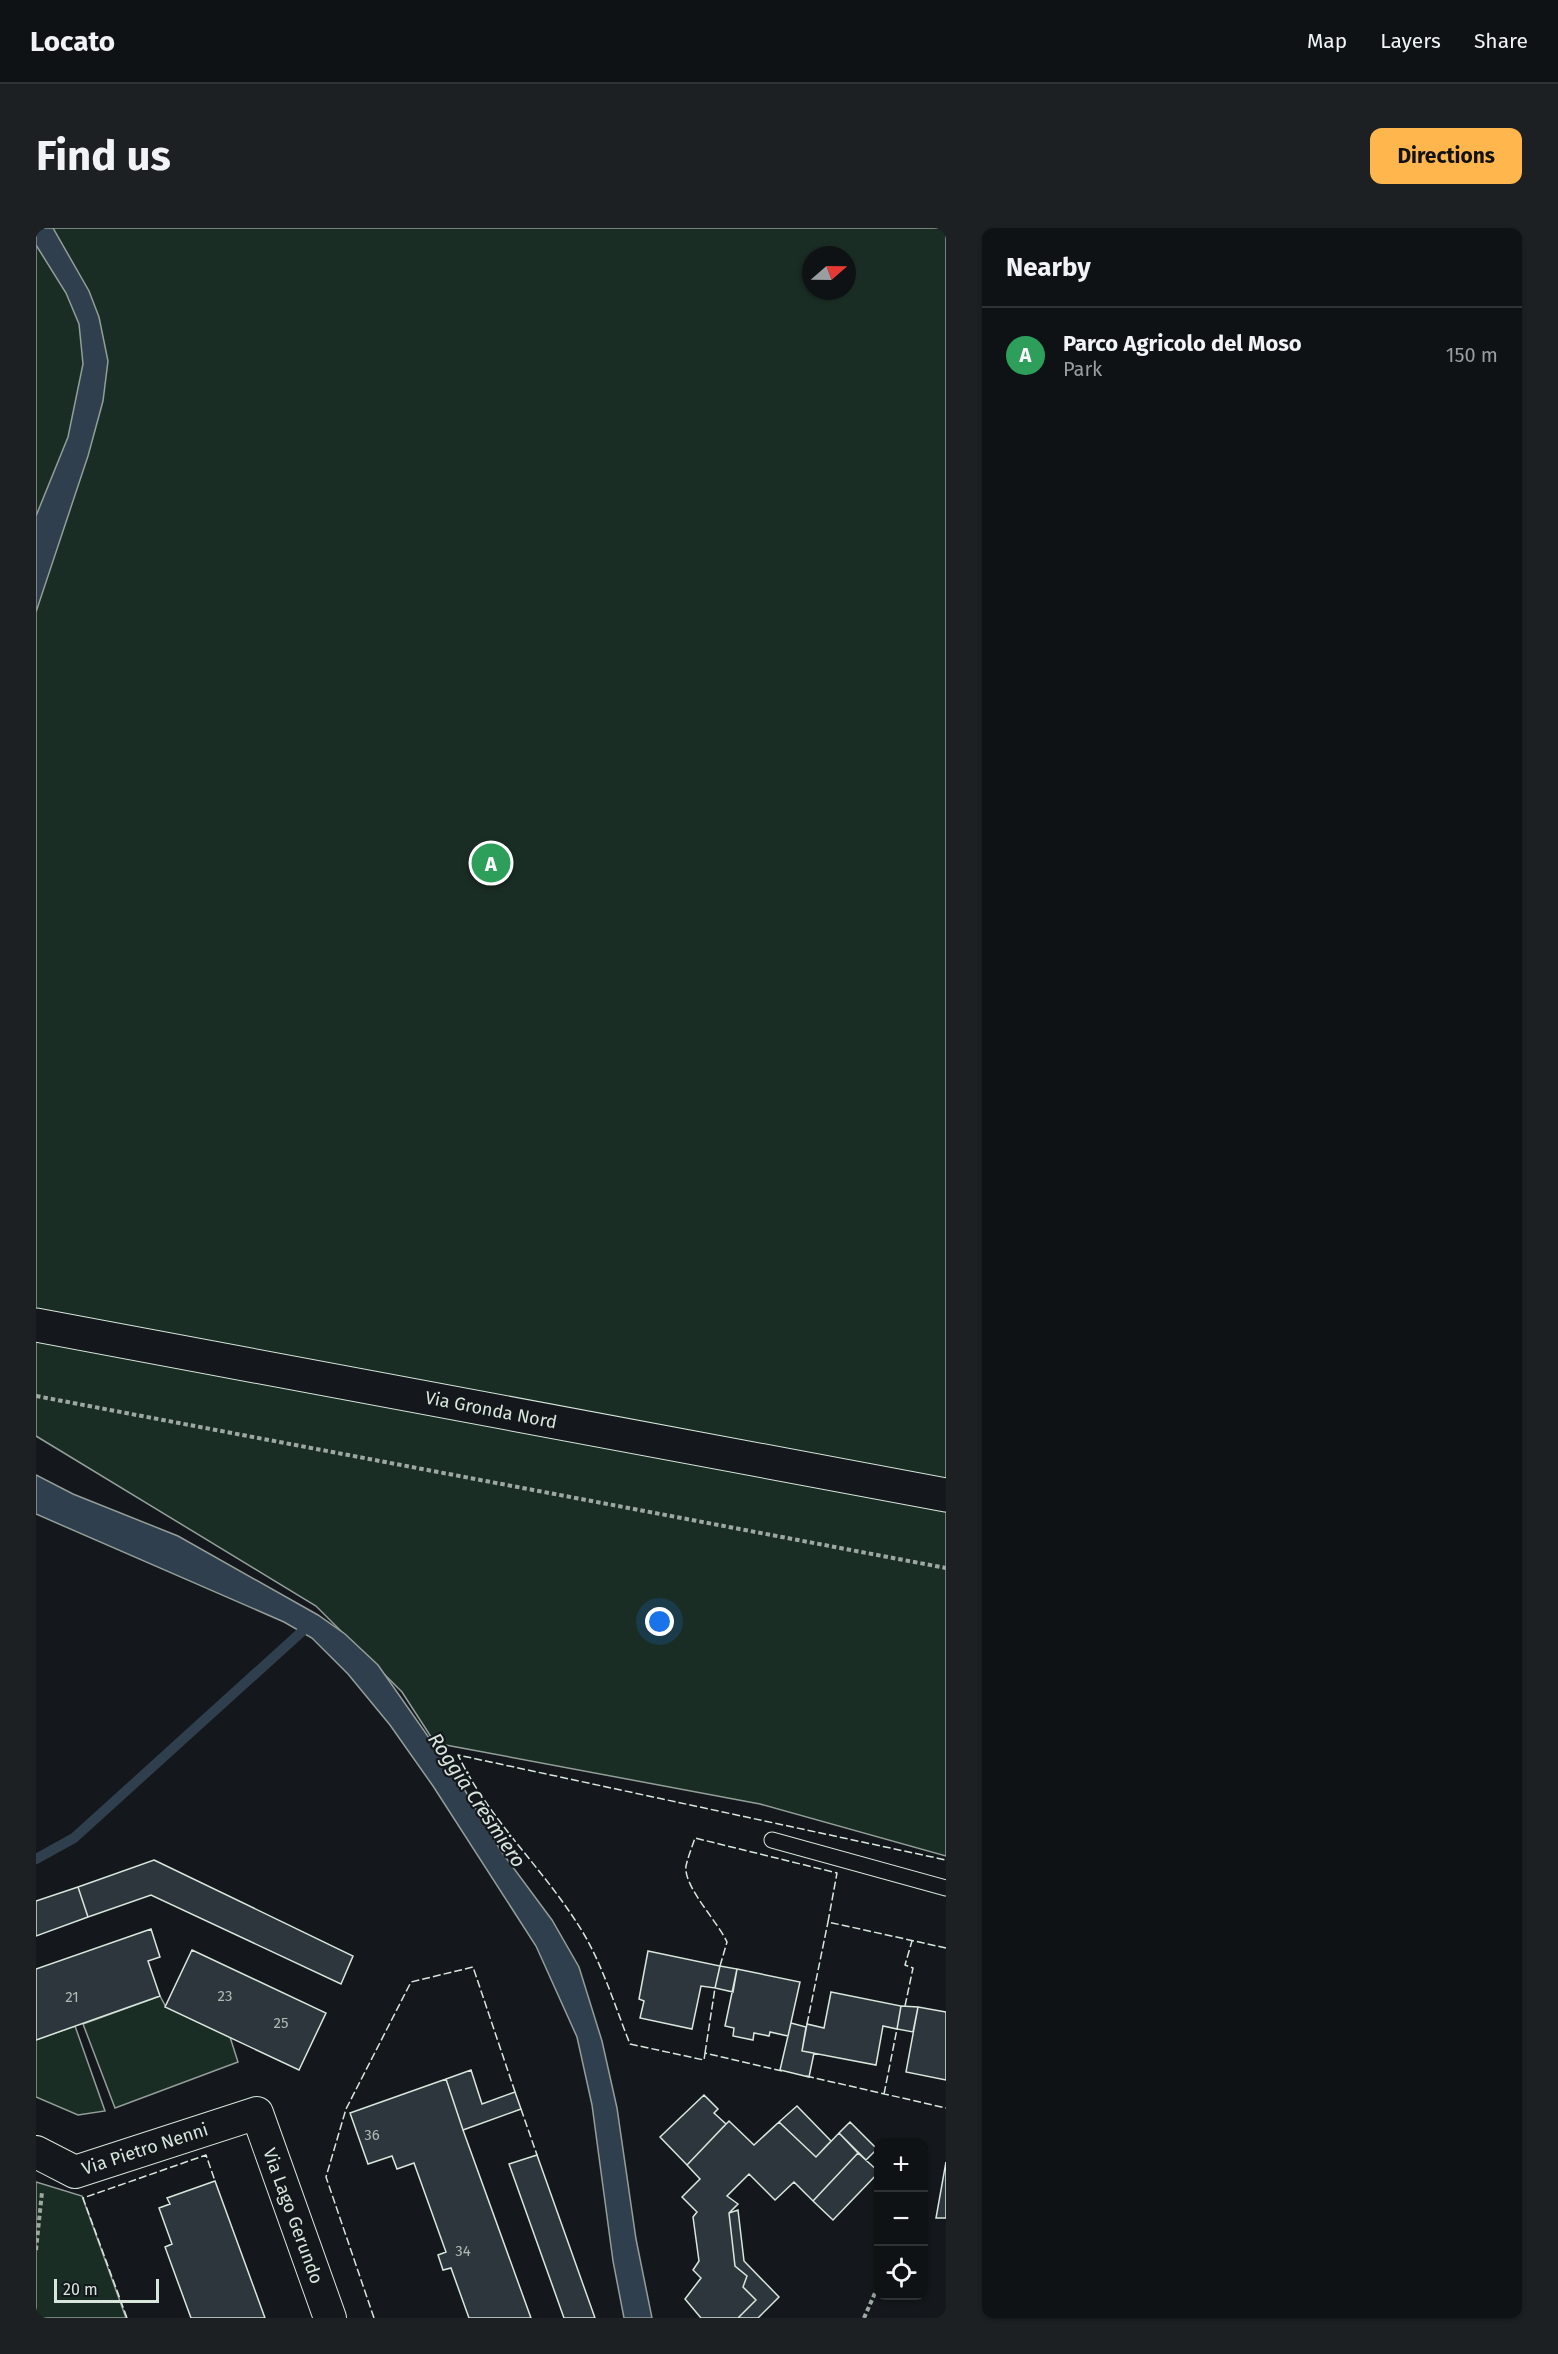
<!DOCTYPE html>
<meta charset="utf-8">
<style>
body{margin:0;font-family:"Fira Sans",sans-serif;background:#1d2022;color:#f1f3f6}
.controls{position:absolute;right:18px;bottom:18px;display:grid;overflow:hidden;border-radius:12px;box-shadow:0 2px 4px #0004}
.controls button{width:54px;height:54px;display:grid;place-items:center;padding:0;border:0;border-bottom:2px solid #2f3234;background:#0f1215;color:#f1f3f6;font:30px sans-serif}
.compass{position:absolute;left:766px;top:18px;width:54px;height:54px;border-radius:50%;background:#0f1215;box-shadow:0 2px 4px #0004;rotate:70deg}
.scale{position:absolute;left:18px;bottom:15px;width:105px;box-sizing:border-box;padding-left:6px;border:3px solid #d8e6dc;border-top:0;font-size:16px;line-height:21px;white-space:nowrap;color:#d8e6dc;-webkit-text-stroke:4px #14181c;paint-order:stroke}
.you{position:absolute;left:624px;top:1394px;width:21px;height:21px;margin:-15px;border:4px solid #fff;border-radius:50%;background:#1a73e8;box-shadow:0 0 0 9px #1a73e833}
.badge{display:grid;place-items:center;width:39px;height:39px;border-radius:50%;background:#ffb74d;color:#fff;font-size:20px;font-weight:700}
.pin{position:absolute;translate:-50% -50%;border:3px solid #fff;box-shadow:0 2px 6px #0006}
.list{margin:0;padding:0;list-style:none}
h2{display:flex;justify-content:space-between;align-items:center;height:78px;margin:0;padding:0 24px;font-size:26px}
h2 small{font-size:20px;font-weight:400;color:#9b9ea0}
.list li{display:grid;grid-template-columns:39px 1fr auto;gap:18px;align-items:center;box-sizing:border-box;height:96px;padding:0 24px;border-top:2px solid #2f3234}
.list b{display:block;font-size:22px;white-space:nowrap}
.list p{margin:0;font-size:20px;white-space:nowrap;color:#9b9ea0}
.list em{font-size:20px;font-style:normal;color:#9b9ea0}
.icon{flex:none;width:33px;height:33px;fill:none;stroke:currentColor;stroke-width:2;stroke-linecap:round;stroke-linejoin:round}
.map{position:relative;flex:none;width:910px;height:2090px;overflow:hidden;border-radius:12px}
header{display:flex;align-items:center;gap:36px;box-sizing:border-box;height:84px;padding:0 30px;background:#0f1215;border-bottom:2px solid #2f3234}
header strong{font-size:28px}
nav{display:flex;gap:33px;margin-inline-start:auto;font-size:21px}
.intro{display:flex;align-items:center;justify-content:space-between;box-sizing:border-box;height:144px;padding:0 36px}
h1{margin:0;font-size:42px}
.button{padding:15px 27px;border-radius:12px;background:#ffb74d;color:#111;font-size:21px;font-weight:700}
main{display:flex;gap:36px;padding:0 36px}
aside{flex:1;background:#0f1215;border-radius:12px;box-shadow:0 2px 4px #0004}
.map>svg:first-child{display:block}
.green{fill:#1a2d24;stroke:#939e99;stroke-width:1.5;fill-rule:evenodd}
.water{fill:#2f3f4d;stroke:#939e99;stroke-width:1.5}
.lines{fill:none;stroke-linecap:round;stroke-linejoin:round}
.stream{stroke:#2f3f4d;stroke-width:10}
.building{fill:#2c363c;stroke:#d8e6dc;stroke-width:1.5}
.lane-casing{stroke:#d8e6dc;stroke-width:17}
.street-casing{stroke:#d8e6dc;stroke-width:34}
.secondary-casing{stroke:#d8e6dc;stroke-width:35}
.path{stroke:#9da8a2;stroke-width:4;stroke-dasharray:4.5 3;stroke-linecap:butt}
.lane{stroke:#14181c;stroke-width:15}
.street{stroke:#14181c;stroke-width:32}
.secondary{stroke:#14181c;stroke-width:33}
.fence{stroke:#d8e6dc;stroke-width:1.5;stroke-dasharray:8 3;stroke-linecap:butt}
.labels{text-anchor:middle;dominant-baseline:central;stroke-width:4.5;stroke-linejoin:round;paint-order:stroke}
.number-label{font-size:15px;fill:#adbab4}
.street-label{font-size:18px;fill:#d8e6dc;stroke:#14181c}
.water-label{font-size:20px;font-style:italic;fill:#d8e6dc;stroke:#14181c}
</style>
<header>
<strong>Locato</strong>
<nav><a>Map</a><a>Layers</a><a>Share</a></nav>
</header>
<div class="intro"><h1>Find us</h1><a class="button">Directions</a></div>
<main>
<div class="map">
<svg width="910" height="2090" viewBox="0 0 910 2090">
<rect width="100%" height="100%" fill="#14181c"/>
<path class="green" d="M0,0H910V1628L724,1576L399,1515L366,1464L280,1378L0,1208ZM775,27H811V63H775Z
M124,1768L130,1779L194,1809L202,1834L79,1880L47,1796Z
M39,1798L69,1883L42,1887L0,1869V1812Z
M0,1954L46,1968L90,2090H0Z"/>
<path class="water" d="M0,0H17L53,63L63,89L72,133L67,173L52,228L0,384V288L32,209L47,136L43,96L30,65L0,17Z
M0,1247L37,1266L142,1308L282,1387L309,1406L342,1437L424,1554L465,1623L516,1692L543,1739L566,1813L581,1880L600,2011L616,2090H588L577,2033L556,1877L541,1809L500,1718L397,1558L354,1497L312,1446L276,1410L248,1394L0,1286Z"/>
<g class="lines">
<path class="stream" d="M0,1631L38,1610L272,1398"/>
</g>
<path class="building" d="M118,1632L317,1728L305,1756L115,1667L52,1689L42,1659Z
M42,1659L52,1689L0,1708V1673Z
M115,1701L124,1729L112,1733L124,1768L0,1812V1741Z
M156,1722L290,1785L263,1842L129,1779Z
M612,1723L684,1738L679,1760L665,1758L656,1801L604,1790L608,1773L603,1771Z
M684,1738L701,1741L697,1764L679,1760Z
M701,1741L764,1754L752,1808L734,1804L733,1808L718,1805L717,1812L697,1808L698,1800L689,1798Z
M795,1764L865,1778L861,1801L847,1798L840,1837L766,1823L771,1796L788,1800Z
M865,1778L882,1779L877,1804L861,1801Z
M882,1779L910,1784V1852L870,1844Z
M755,1795L770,1799L766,1823L778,1825L773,1849L744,1842Z
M435,1842L446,1876L479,1864L485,1881L427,1902L410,1851Z
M410,1851L427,1902L495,2090H433L415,2040L407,2042L402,2027L410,2024L378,1935L361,1941L356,1928L332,1936L314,1885Z
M668,1867L682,1881L678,1885L690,1896L651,1937L624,1909Z
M761,1878L795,1913L780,1929L743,1894Z
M693,1893L718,1917L743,1894L780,1929L803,1905L822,1925L777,1973L758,1954L739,1972L713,1946L691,1968L702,1976L693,1985L699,2038L711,2048L707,2059L720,2072L702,2090H665L649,2071L665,2050L657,2042L663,2033L657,1989L661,1984L646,1969L664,1951L651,1937Z
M814,1894L841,1921L830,1932L803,1905Z
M822,1925L843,1944L797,1992L777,1973Z
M501,1927L559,2090H528L473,1936Z
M910,1934V1990H900Z
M179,1953L229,2090H155L129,2019L136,2016L123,1980L134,1976L131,1970Z
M702,1982L708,2033L743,2069L722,2090H702L720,2072L707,2059L711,2048L699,2038L693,1985Z"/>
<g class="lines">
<g class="lane-casing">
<path id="lane" d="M736,1612L910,1660"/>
</g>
<g class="street-casing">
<path id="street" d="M0,1924L39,1944L221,1885L294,2090"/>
</g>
<g class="secondary-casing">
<path id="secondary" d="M0,1097L910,1267"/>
</g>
<path class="path" d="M0,1168L910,1340
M0,2022L6,1964
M828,2090L843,2056"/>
<use href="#lane" class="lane"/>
<use href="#street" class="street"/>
<use href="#secondary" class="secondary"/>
<path class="fence" d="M684,1738L691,1714C682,1694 647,1658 650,1638C652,1629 656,1619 659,1610L801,1645L792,1694L910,1720
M869,1778L877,1740L869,1737L876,1713
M771,1796L792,1694
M669,1825L679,1760
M746,1843L669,1825L668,1832L594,1816C578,1776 565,1731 541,1695C504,1637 452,1590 422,1527L910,1632
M770,1848L910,1880
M848,1866L861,1801
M485,1881L501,1927
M91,2090L47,1970L170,1927L179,1953
M338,2090L290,1949L310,1881L375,1754L437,1739L479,1864"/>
</g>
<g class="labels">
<g class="number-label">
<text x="189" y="1768">23</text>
<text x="36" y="1769">21</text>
<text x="245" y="1795">25</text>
<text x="336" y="1907">36</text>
<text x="427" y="2023">34</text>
</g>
<g class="street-label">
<text transform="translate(455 1182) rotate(11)">Via Gronda Nord</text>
<text transform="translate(109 1921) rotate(-18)">Via Pietro Nenni</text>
<text transform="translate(257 1988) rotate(70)">Via Lago Gerundo</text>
</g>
<g class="water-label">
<text transform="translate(441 1572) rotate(56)">Roggia Cresmiero</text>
</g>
</g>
</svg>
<div class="controls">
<button>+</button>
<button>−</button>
<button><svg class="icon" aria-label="locate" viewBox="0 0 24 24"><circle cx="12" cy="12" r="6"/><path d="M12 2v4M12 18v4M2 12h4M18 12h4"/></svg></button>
</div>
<svg class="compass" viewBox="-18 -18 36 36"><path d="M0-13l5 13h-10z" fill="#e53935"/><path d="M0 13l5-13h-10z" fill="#9b9ea0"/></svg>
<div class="scale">20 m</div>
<div class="you"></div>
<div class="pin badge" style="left:455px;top:635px;background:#2e9e5b">A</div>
</div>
<aside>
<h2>Nearby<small></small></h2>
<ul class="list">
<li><span class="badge" style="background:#2e9e5b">A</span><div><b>Parco Agricolo del Moso</b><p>Park</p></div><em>150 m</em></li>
</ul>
</aside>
</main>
